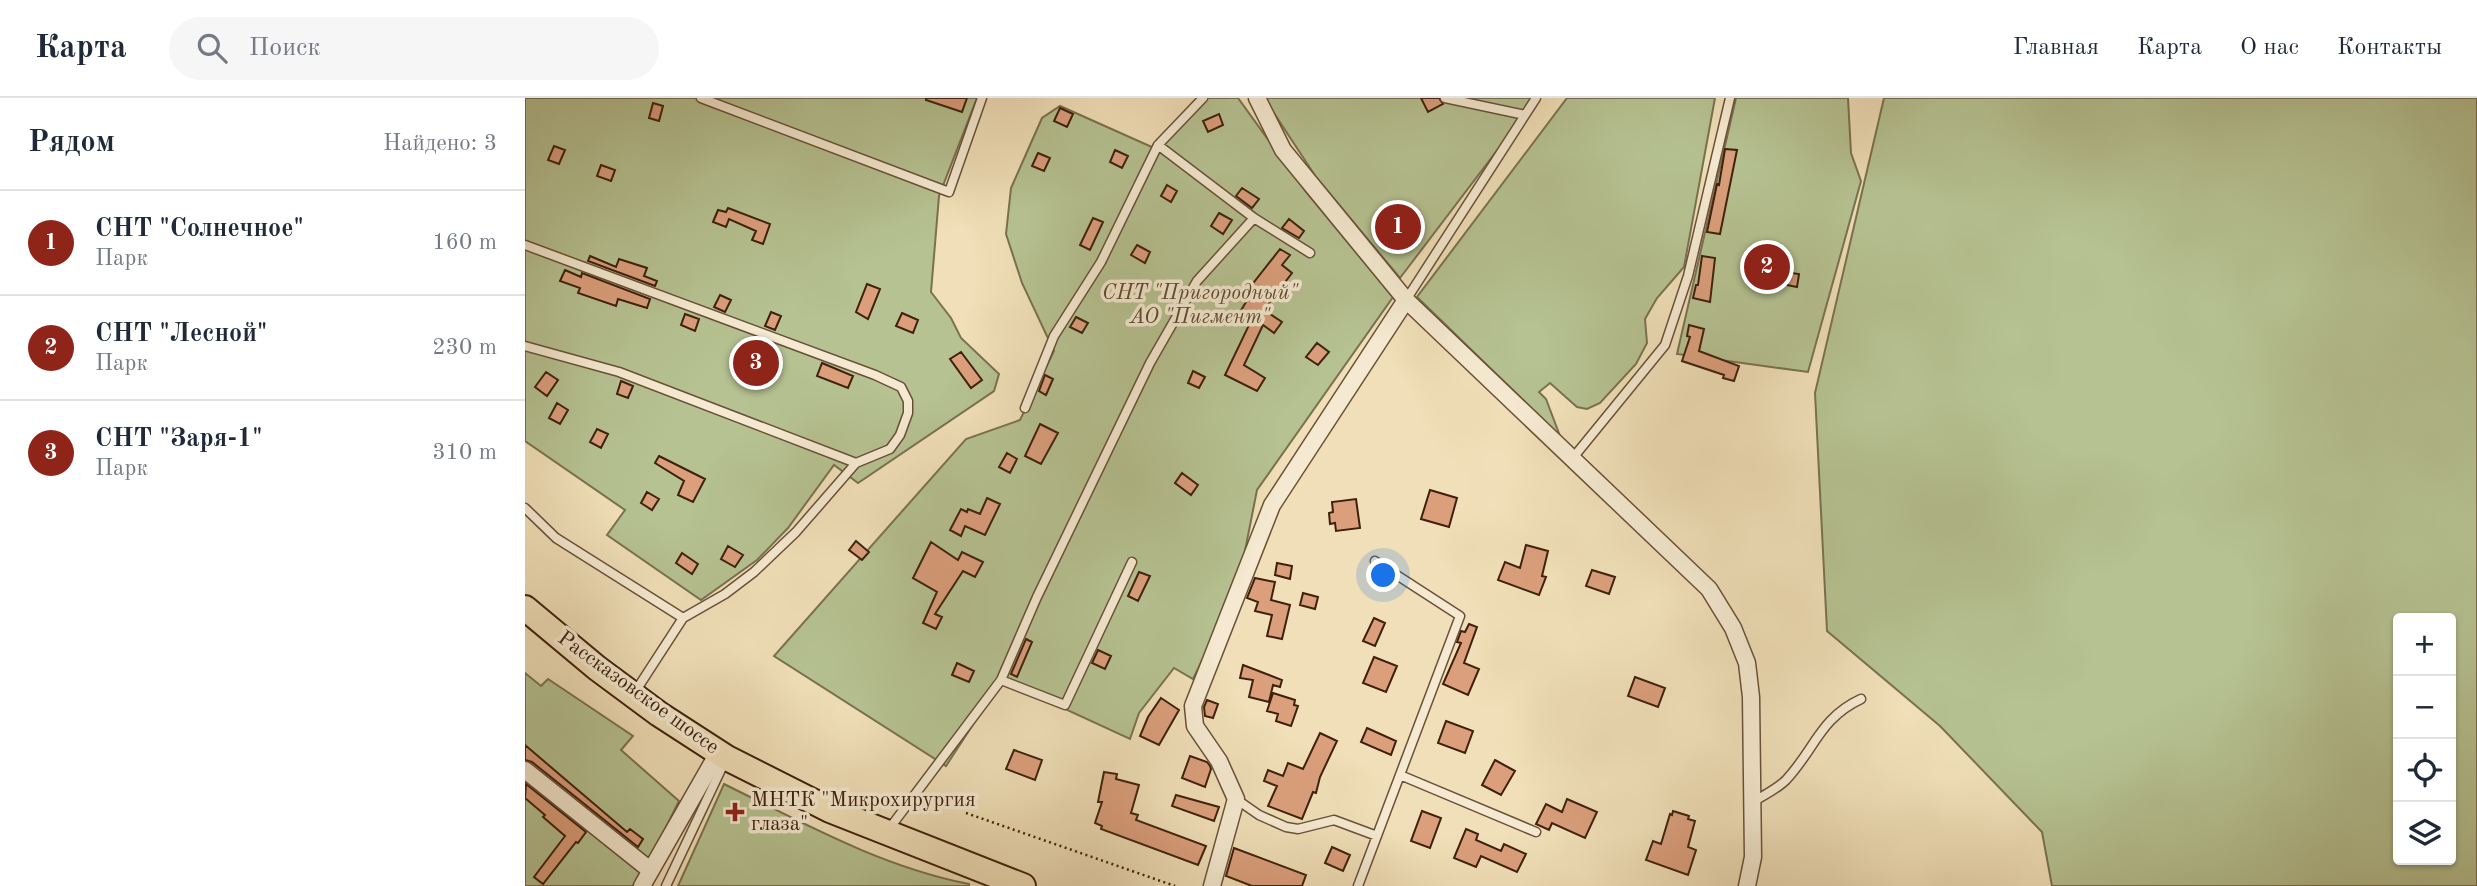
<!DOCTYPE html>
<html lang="ru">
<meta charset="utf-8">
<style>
body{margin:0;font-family:"Old Standard TT",serif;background:#f6f6f7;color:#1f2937}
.controls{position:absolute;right:21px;bottom:21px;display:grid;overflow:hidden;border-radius:7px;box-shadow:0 2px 5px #0004}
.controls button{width:63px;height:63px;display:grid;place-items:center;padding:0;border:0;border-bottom:2px solid #e0e1e3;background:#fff;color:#1f2937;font:35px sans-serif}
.you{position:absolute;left:859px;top:478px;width:24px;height:24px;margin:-18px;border:5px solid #fff;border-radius:50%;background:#1a73e8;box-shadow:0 0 0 10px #1a73e833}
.badge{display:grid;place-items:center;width:46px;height:46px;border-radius:50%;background:#8f2418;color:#fff;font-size:23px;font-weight:700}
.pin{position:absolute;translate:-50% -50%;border:4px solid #fff;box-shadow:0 2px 7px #0006}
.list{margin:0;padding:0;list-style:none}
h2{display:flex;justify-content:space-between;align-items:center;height:91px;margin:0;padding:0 28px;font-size:30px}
h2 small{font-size:23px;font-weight:400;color:#747a83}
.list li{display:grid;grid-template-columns:46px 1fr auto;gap:21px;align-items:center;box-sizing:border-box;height:105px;padding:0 28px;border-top:2px solid #e0e1e3}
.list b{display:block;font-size:26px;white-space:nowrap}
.list p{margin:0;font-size:23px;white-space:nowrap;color:#747a83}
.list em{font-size:23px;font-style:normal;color:#747a83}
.icon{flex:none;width:38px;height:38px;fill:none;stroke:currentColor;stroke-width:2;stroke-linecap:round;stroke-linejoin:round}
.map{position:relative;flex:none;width:1952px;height:788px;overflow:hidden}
header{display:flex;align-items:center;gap:42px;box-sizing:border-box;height:98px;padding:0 35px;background:#fff;border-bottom:2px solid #e0e1e3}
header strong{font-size:33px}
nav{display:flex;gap:38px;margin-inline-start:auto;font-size:24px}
.search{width:490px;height:63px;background:#f6f6f7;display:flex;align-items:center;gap:18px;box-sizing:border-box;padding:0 24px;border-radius:38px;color:#747a83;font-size:26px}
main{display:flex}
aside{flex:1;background:#fff}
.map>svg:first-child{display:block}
.green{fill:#b6c292;stroke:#7a7150;stroke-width:2;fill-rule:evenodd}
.building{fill:#db9f7c;stroke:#3e200d;stroke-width:2}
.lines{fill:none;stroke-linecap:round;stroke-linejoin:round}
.service-casing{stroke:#6a5038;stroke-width:11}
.minor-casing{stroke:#6a5038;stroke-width:19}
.primary-casing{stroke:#3e200d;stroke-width:28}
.path{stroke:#3e200d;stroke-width:2.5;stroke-dasharray:2 3.5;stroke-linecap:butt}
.service{stroke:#f5ead1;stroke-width:8}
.minor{stroke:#f5ead1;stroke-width:16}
.primary{stroke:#f0dfb8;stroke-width:24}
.poi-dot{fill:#8f2418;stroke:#f5ead1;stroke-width:2.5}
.labels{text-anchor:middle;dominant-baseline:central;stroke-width:7;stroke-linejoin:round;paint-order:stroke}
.park-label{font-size:21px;font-style:italic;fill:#5c482e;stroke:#f5ead1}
.street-label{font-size:21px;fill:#3e200d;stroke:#f5ead1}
.poi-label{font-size:21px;fill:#3e200d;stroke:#f5ead1;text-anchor:start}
</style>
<header>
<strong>Карта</strong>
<div class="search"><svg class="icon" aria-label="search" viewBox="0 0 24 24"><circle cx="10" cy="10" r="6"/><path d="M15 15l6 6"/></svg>Поиск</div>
<nav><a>Главная</a><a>Карта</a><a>О нас</a><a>Контакты</a></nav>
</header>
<main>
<aside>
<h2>Рядом<small>Найдено: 3</small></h2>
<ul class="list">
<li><span class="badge">1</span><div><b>СНТ &quot;Солнечное&quot;</b><p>Парк</p></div><em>160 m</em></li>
<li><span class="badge">2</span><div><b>СНТ &quot;Лесной&quot;</b><p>Парк</p></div><em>230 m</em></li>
<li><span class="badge">3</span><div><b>СНТ &quot;Заря-1&quot;</b><p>Парк</p></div><em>310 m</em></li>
</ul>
</aside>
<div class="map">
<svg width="1952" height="788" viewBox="0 0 1952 788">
<rect width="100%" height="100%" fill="#f0dfb8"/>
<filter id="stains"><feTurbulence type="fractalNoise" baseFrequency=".00286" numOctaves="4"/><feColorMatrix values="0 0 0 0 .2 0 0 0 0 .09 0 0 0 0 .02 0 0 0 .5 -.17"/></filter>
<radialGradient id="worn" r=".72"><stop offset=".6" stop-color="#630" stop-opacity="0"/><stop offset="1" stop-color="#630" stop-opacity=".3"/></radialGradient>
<path class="green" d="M0,0H452L414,98L406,194L426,220L436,240L474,276L469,293L333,385L309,367L263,430L232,462L176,502L82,437L100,412L0,343Z
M675,0H713L781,94L868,199L732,392L716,473L698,520L668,581L649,570L614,615L605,641L477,582L421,668L249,558L441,341L495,322L529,253L497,185L481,136L486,90L517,20L535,8L629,50Z
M739,0H1012L875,180L791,79Z
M1042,0H1190L1159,169L1132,200L1120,221L1122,245L1111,266L1075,305L1062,311L1052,309L1025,285L1014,294L1021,301L1035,338L892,199Z
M1211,0H1323L1326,55L1336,83L1283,274L1152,256Z
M1359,0H1952V788H1527L1517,734L1415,628L1302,533L1290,295ZM1873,520H1926V762H1873Z
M0,575L16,588L23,581L108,638L96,652L154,703L112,788H0Z
M199,686C278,725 357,769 444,786V788H153Z"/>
<path class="building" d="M401,0H442L437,14L401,2Z
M896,0H914L918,6L903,14Z
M128,5L138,8L134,23L124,20Z
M535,10L548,16L542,29L529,23Z
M694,16L698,27L683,34L678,23Z
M29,48L40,52L34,66L23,62Z
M1200,51L1212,52L1195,136L1182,134L1192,86L1194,87Z
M590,52L603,58L597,70L585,64Z
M513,55L525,60L519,73L507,68Z
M76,67L90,72L86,83L72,78Z
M642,87L652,93L646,104L636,98Z
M717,90L734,101L727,110L711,98Z
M203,110L245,126L238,146L227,142L231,133L204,121L201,129L188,124L193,112L201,114Z
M694,115L707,122L698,136L686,128Z
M568,120L578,124L565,152L555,147Z
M764,121L779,133L774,140L757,130Z
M612,147L625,154L620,165L606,157Z
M755,151L765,157L757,167L767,175L739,212L757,224L749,235L738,227L719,267L740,280L732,293L700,277L726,223L714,216L729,190L726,188Z
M65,158L91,169L94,161L122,170L119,178L132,183L130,188L63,163Z
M1177,158L1190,160L1185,204L1168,200L1171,187H1173Z
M40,172L56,179L57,175L125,201L122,210L93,201L91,208L53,195L55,190L35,183Z
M1260,174L1274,176L1272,189L1257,186Z
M342,186L355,191L343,221L331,214Z
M195,197L206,202L200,214L189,209Z
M246,214L256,218L250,232L240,228Z
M377,215L393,222L388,235L371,228Z
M160,216L174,221L170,233L156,227Z
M551,219L563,225L557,235L545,229Z
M1164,227L1179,231L1174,253L1214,268L1209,283L1198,280L1199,277L1157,263L1165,239L1162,238Z
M792,245L804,254L793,267L781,259Z
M436,254L457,282L446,290L425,261Z
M297,265L328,278L323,290L292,278Z
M668,273L680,279L674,290L663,285Z
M21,274L33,282L22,298L10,289Z
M520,277L528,281L521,297L514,293Z
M96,283L108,288L103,300L92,296Z
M32,305L43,312L35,326L24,320Z
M515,326L533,335L516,366L500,358Z
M72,331L83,336L76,350L65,344Z
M482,355L492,361L485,375L474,369Z
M134,358L180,381L168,404L153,397L159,383L130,365Z
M657,375L673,387L666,397L650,385Z
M905,392L932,400L924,429L896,421Z
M122,394L134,401L127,412L116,405Z
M462,400L475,406L460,437L440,428L436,438L425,432L436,411L442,414L443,411L455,416Z
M831,401L835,430L811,433L810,425L805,426L804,415L808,414L807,404Z
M331,443L344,454L337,462L324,452Z
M406,444L433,462L437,454L458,464L450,479L438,473L410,516L417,519L411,531L398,525L412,494L388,480Z
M1001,447L1023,453L1017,478L1021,479L1014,497L973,482L980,464L995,470Z
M203,448L218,457L210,469L196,461Z
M157,455L173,466L167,476L151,465Z
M752,465L767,468L765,481L750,477Z
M1067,472L1090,479L1084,496L1061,488Z
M614,474L625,478L613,503L603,498Z
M730,480L750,484L746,502L765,507L757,541L742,538L747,517L730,513L733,504L722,500Z
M778,495L793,499L790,511L775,507Z
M849,520L860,525L850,548L838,543Z
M944,526L952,529L939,565L954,571L943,597L918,586L936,545L932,544L936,533L940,534Z
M501,541L507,544L492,579L486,576Z
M573,552L586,558L580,571L567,565Z
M849,559L872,568L861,594L838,585Z
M432,565L449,573L444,584L427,577Z
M718,567L757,582L755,589L748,587L744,604L724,599L728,582L715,580Z
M1110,579L1140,590L1133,609L1103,598Z
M748,595L770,602L769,607L773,608L766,628L751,623L753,616L742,613Z
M636,600L654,612L634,647L615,638L623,619Z
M682,602L693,606L688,620L680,618L679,609Z
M921,623L948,633L940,655L913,645Z
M842,630L871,643L866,657L836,644Z
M795,635L812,643L795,679L791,695L788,694L777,721L743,708L752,688L739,683L743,672L758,678L763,665L778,671Z
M0,647L102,734L105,731L118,741L113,749L7,664L0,662Z
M489,652L517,662L510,682L481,671Z
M665,658L682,664L685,668L686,671L680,689L657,680Z
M970,662L990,673L976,697L957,687Z
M579,674L592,676L591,681L614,687L606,715L613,717L611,722L681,748L673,767L576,731L577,728L570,725L577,704H573Z
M1,686L61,734L53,745L51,744L18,786L9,779L40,738L18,719L20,717L0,700Z
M651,697L694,709L689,723L647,708Z
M1042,701L1072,714L1060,740L1027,725L1024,732L1011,726L1021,706L1037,714Z
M897,713L916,720L905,750L886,743Z
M1148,713L1164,718L1163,721L1170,723L1163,749L1171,752L1163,777L1121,762L1128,743L1136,746L1145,716L1147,717Z
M941,731L953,736L951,742L976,753L979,746L1001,756L992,774L956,758L951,769L929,760Z
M807,749L825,757L818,773L800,765Z
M709,750L781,777L777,788H727L701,778Z"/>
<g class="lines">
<g class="service-casing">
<path id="service" d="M176,0L424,94L457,0
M920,0L1000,17
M729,120L785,155
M0,147L350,277L376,289L383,303V315L375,337L365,351L331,365L271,434L229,474L200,496L158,520L110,594
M881,202L1011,0
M0,248L94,274L331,365
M500,310L529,238L576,164L633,47L678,0
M1047,361L1140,247L1163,178L1205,0
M0,410L31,440L158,520
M476,582L540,607L607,464
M875,677L1011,734
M711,701L734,717L761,729L773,731L809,722L852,738
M1228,704C1239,697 1252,691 1261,682C1290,651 1295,620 1336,601
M364,731L476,582L512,499L625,265L672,183L729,120L633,47
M141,788L201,661
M833,788L935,518L850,463"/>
</g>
<g class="minor-casing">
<path id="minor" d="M732,0L758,52L881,202
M0,672L125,772
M117,788L193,655
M687,788L711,701L694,663L670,628L668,608L747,407L881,202L1184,491L1208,530L1222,565L1226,599L1228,759L1222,788"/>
</g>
<g class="primary-casing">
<path id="primary" d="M0,510L72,570L134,616L202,660L305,712L498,788"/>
</g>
<path class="path" d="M441,715L650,788"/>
<use href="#service" class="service"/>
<use href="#minor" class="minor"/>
<use href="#primary" class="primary"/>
</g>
<path class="poi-dot" d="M206.5 703.5h7v7h7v7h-7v7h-7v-7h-7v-7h7z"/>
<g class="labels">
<g class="park-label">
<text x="675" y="195">СНТ "Пригородный"<tspan x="675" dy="24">АО "Пигмент"</tspan></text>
</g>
<g class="street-label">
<text transform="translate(113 595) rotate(36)">Рассказовское шоссе</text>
</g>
<g class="poi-label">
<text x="226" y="702">МНТК "Микрохирургия<tspan x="226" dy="24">глаза"</tspan></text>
</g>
</g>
<rect width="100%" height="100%" filter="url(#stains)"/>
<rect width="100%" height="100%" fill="url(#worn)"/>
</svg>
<div class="controls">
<button>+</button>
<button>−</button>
<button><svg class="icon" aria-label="locate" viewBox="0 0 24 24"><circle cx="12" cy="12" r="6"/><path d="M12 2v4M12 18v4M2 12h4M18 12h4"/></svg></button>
<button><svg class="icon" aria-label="layers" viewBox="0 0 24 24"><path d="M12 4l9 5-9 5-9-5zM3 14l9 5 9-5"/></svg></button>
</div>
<div class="you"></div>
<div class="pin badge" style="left:873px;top:129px">1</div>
<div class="pin badge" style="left:1242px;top:169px">2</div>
<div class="pin badge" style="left:231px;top:265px">3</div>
</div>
</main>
